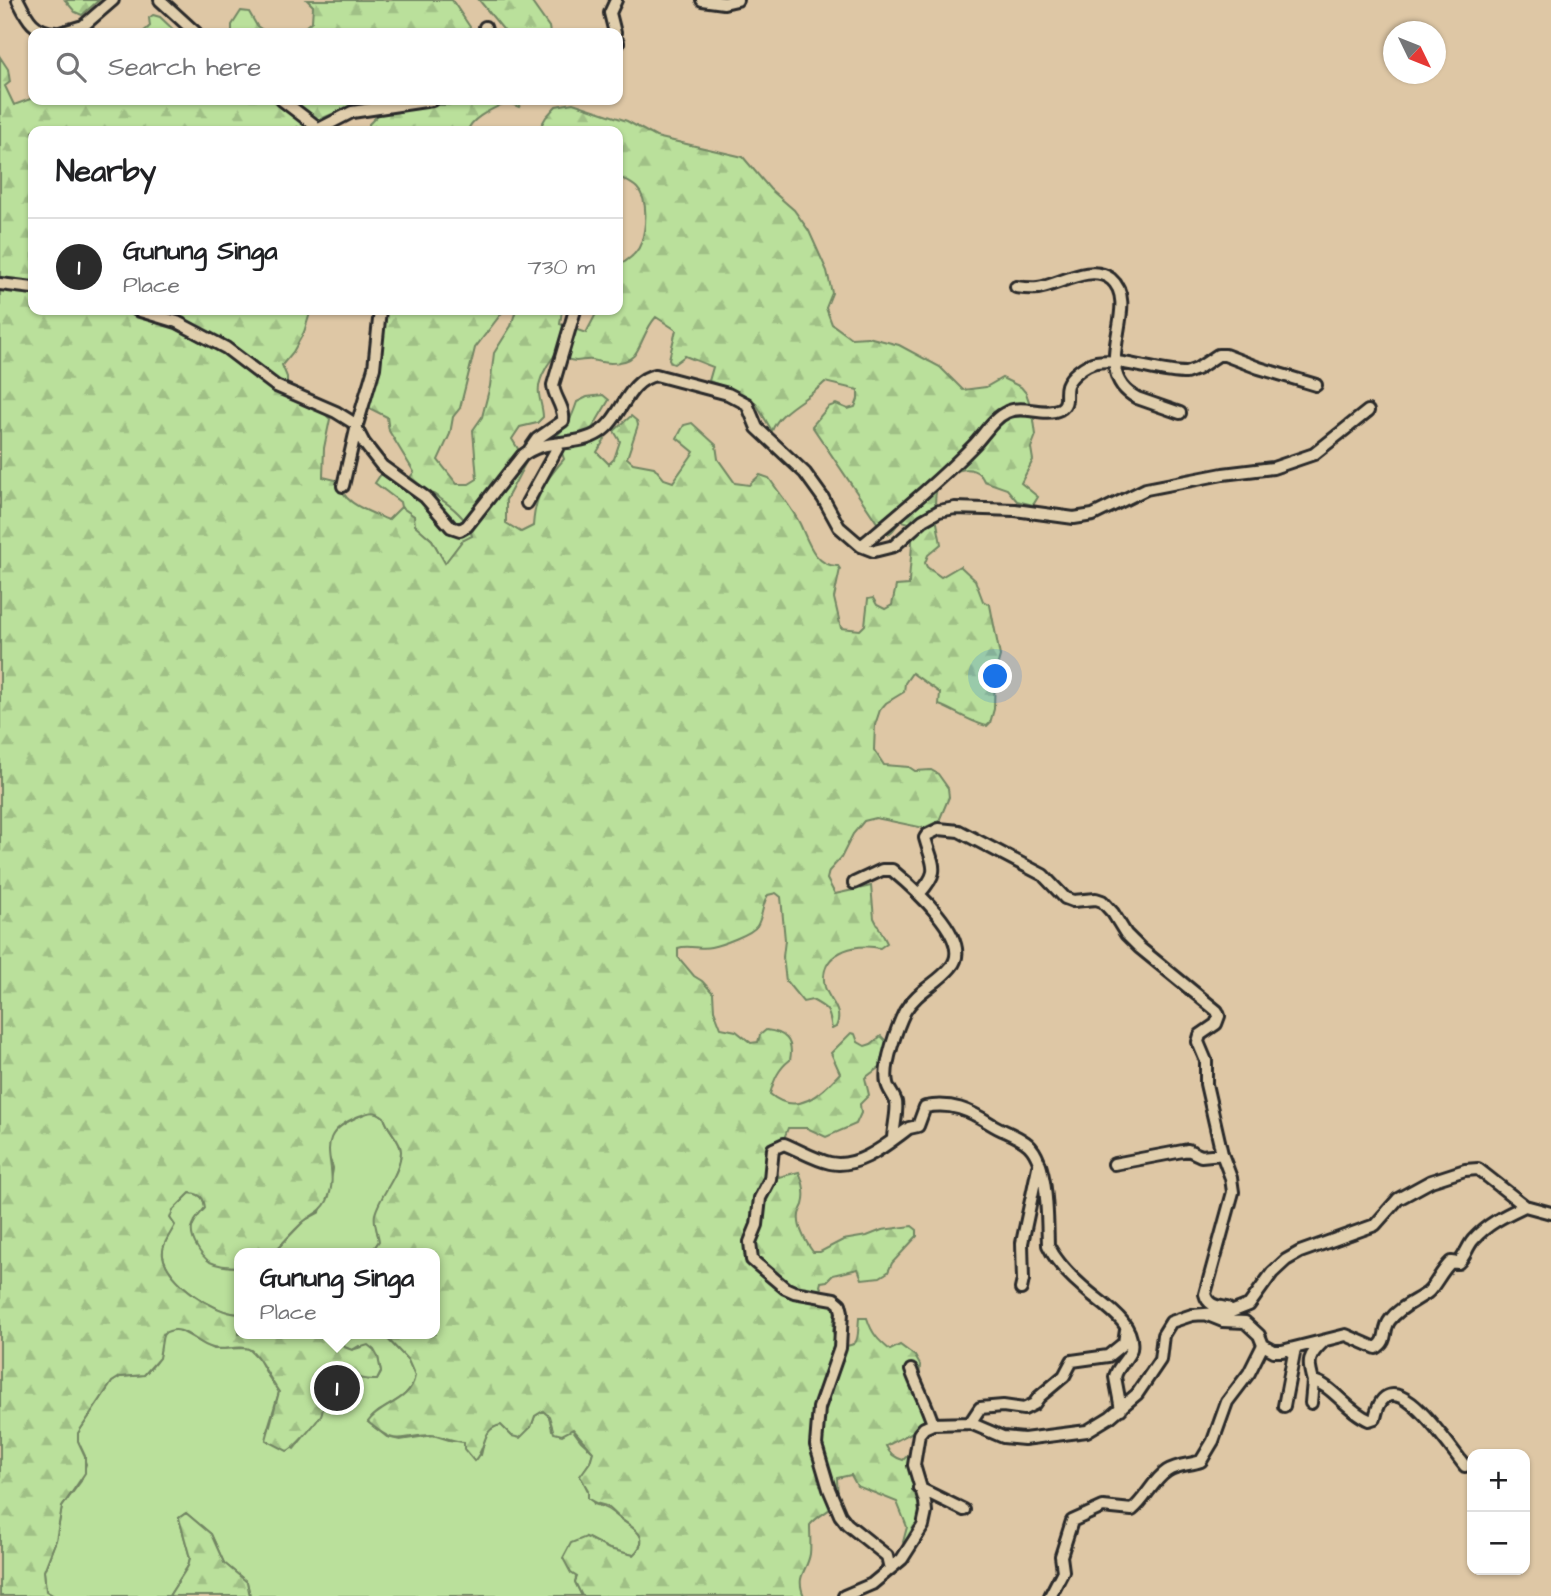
<!DOCTYPE html>
<meta charset="utf-8">
<style>
body{margin:0;font-family:"Architects Daughter",sans-serif;background:#f6f6f6;color:#202124}
.controls{position:absolute;right:21px;bottom:21px;display:grid;overflow:hidden;border-radius:14px;box-shadow:0 2px 5px #0004}
.controls button{width:63px;height:63px;display:grid;place-items:center;padding:0;border:0;border-bottom:2px solid #e0e0e0;background:#fff;color:#202124;font:35px sans-serif}
.compass{position:absolute;left:1383px;top:21px;width:63px;height:63px;border-radius:50%;background:#fff;box-shadow:0 2px 5px #0004;rotate:133deg}
.you{position:absolute;left:996px;top:677px;width:24px;height:24px;margin:-18px;border:5px solid #fff;border-radius:50%;background:#1a73e8;box-shadow:0 0 0 10px #1a73e833}
.badge{display:grid;place-items:center;width:46px;height:46px;border-radius:50%;background:#2b2b2b;color:#fff;font-size:23px;font-weight:700}
.pin{position:absolute;translate:-50% -50%;border:4px solid #fff;box-shadow:0 2px 7px #0006}
.popup{position:absolute;left:234px;top:1248px;width:206px;height:91px;box-sizing:border-box;display:grid;place-content:center;border-radius:14px;background:#fff;filter:drop-shadow(0 2px 5px #0005);font-size:23px;white-space:nowrap;color:#757577}
.popup b{font-size:26px;color:#202124}
.popup::after{content:'';position:absolute;left:50%;top:100%;margin-left:-14px;border:14px solid transparent;border-top-color:#fff}
.list{margin:0;padding:0;list-style:none}
h2{display:flex;justify-content:space-between;align-items:center;height:91px;margin:0;padding:0 28px;font-size:30px}
h2 small{font-size:23px;font-weight:400;color:#757577}
.list li{display:grid;grid-template-columns:46px 1fr auto;gap:21px;align-items:center;box-sizing:border-box;height:98px;padding:0 28px;border-top:2px solid #e0e0e0}
.list b{display:block;font-size:26px;white-space:nowrap}
.list p{margin:0;font-size:23px;white-space:nowrap;color:#757577}
.list em{font-size:23px;font-style:normal;color:#757577}
.icon{flex:none;width:38px;height:38px;fill:none;stroke:currentColor;stroke-width:2;stroke-linecap:round;stroke-linejoin:round}
.map{position:relative;flex:none;width:1551px;height:1596px;overflow:hidden}
.search{position:absolute;background:#fff;box-shadow:0 2px 5px #0004;left:28px;top:28px;width:595px;height:77px;display:flex;align-items:center;gap:18px;box-sizing:border-box;padding:0 24px;border-radius:14px;color:#757577;font-size:26px}
.panel{position:absolute;background:#fff;box-shadow:0 2px 5px #0004;left:28px;top:126px;width:595px;height:189px;border-radius:14px}
.map>svg:first-child{display:block}
.grass{fill:#bae09b;stroke:#728663;stroke-width:2}
.forest{fill:url(#forest-firs);stroke:#728663;stroke-width:2;fill-rule:evenodd}
.lines{fill:none;stroke-linecap:round;stroke-linejoin:round}
.minor-casing{stroke:#2b2b2b;stroke-width:16}
.minor{stroke:#e0ceac;stroke-width:10}
</style>
<div class="map">
<svg width="1551" height="1596" viewBox="0 0 1551 1596">
<defs>
<pattern id="forest-firs" width="22" height="20" patternUnits="userSpaceOnUse" patternTransform="scale(1.75)"><rect width="22" height="20" fill="#bae09b"/><path d="M5 1l3.5 6h-7zM16 11l3.5 6h-7z" fill="#a0c086"/></pattern>
</defs>
<rect width="100%" height="100%" fill="#dec7a5"/>
<filter id="ink" filterUnits="userSpaceOnUse"><feTurbulence type="fractalNoise" baseFrequency=".0143" numOctaves="2"/><feDisplacementMap in="SourceGraphic" scale="14" xChannelSelector="R" yChannelSelector="G"/><feConvolveMatrix kernelMatrix="1 2 1 2 8 2 1 2 1" color-interpolation-filters="sRGB"/></filter>
<g filter="url(#ink)">
<path class="grass" d="M381,474L401,488L409,479C429,491 468,512 472,536L470,539L462,541L445,564L432,540L414,525V516L401,507L400,502L375,483Z
M369,1112H377L384,1117C387,1130 401,1140 401,1151C401,1173 380,1197 376,1220C375,1226 378,1234 379,1241L371,1253H273L305,1220L320,1212C323,1201 333,1178 333,1168C332,1163 328,1157 327,1152C324,1129 353,1119 369,1112Z
M190,1193C201,1194 204,1198 205,1208L195,1221L235,1267H239V1314C215,1314 167,1281 163,1256C161,1245 170,1235 174,1225L170,1218L173,1210Z
M170,1329L179,1330L214,1349L248,1348L259,1359L268,1376L279,1392L267,1431L294,1449L320,1416L325,1386L330,1380L337,1376L377,1380L381,1373L378,1357L359,1346L352,1350L344,1347L340,1334H383L408,1360L415,1376C410,1403 381,1403 368,1422L387,1437L400,1440L433,1435L449,1440L464,1442L481,1455C485,1440 484,1428 501,1425L512,1436L531,1427L535,1416L543,1411L549,1416L552,1430L572,1429L581,1441L593,1452L590,1462L581,1476L594,1504C609,1508 611,1512 623,1521C637,1530 651,1539 633,1555L609,1549L586,1537L575,1582L582,1596H250L247,1582L224,1563L211,1534L186,1513L179,1518L190,1558L188,1566L169,1596H54L46,1591L44,1571L56,1540L62,1507L81,1481L86,1464L78,1441V1433L112,1382L120,1377L144,1375C149,1370 157,1363 159,1356C163,1344 157,1337 170,1329Z"/>
<path class="forest" d="M65,0H99L82,15L75,12Z
M307,0H452L470,27L466,33H298L312,21L313,6Z
M479,0H530L549,27L550,33H506Z
M241,11L249,12L257,26L267,33H232V25Z
M153,15L160,17L177,33H142L150,26L149,18Z
M0,57L8,69L10,82L5,86L14,105L33,98L365,100L318,120L309,131H33V310H311L304,332L293,352L282,365L287,377V390L322,411L330,419L324,448L323,477L340,481C339,503 371,512 388,520L401,507L414,516L415,525L432,540L445,563L462,541L472,536C468,512 429,491 409,479L414,472L389,431L387,417L369,408L377,373L384,310H504L475,348L460,408L453,417L450,434L438,460L457,484H469L477,479L473,430L482,417L490,386L494,353L511,326L516,310H562L560,324L586,333L598,310H618V266C627,261 638,253 641,243C646,228 649,200 637,188C632,183 624,180 618,176V131H538L546,117L556,106L573,103L627,121L656,137L743,157L770,189L794,210L809,231L827,271L832,293L826,308L832,324L851,338L868,337L899,345L940,367L963,390L986,387L1002,378L1021,387L1026,393L1033,413L1036,435L1031,448L1033,460L1021,483L1038,497L1033,505L1017,501L1007,489L984,481C975,459 943,472 937,488C932,505 938,527 941,544L928,555L925,563L927,567L941,577L960,566L975,580L983,601L990,605L1000,656L995,674L994,709L990,723L987,726C974,724 953,710 939,705L940,693L912,673L905,683L904,692L886,703L880,710L875,725L874,750L884,765L909,767L915,771L931,770L938,774L948,788L949,797L939,821L924,828L876,818L864,821L853,834L841,858L829,871L827,879L835,894L871,886L874,918L887,943L880,948C855,942 817,953 825,987C829,1001 844,1010 836,1027L832,1029C829,1010 829,1009 812,1000L803,1002L786,981L783,957L785,940L781,897L776,893L768,895C762,904 763,916 757,926C752,934 721,945 711,947C700,950 689,944 678,948V957L694,976L702,981L713,993L714,1010L721,1028L736,1031L751,1043L758,1042L760,1035L766,1030C785,1032 794,1040 790,1060C778,1069 774,1080 770,1094C797,1117 821,1094 840,1073L831,1053L851,1033L855,1034L858,1042L865,1046L871,1044L881,1036L886,1041L881,1066L865,1078L869,1095L860,1104L861,1113L856,1124L826,1137L807,1128H788L783,1141L770,1145L775,1168L779,1177L799,1172C803,1181 806,1194 803,1205C802,1207 799,1213 799,1215C797,1228 806,1242 813,1252H820L843,1240L867,1236L882,1230L912,1226L917,1230V1236L892,1263L888,1272L880,1277L862,1279L858,1269L833,1275L827,1281L821,1282L820,1286L828,1301L835,1308L833,1332L838,1345C862,1349 857,1336 859,1318H867C872,1334 878,1340 890,1350L900,1345L915,1356L920,1365L919,1384L930,1423L886,1446C890,1454 894,1457 903,1460L908,1455L911,1457L923,1511L918,1526L904,1546L903,1542L907,1527L897,1502L857,1486L851,1475L837,1478L838,1502C829,1512 818,1515 810,1525C810,1534 811,1545 810,1554C807,1572 795,1575 804,1596H582L575,1582L577,1577L571,1573L563,1558L571,1543L586,1537L609,1549L633,1555C653,1536 633,1529 620,1518C616,1515 612,1510 608,1507C600,1503 595,1505 588,1498V1490L580,1476L590,1462L593,1452L573,1429L562,1435L554,1433L549,1416L543,1411L535,1416L531,1427L520,1438L512,1436L501,1425C481,1428 487,1449 474,1461L464,1449V1442C453,1441 440,1435 431,1435C395,1436 399,1448 368,1422C381,1403 410,1403 415,1376L408,1360L383,1334H435V1253H371L379,1241C378,1232 373,1223 375,1214C381,1192 401,1175 401,1151C401,1140 387,1130 384,1117C375,1110 369,1112 359,1116C305,1138 344,1164 327,1201C321,1213 312,1214 303,1222C293,1231 283,1243 273,1253H239V1267C231,1267 218,1266 210,1262C201,1256 190,1239 192,1228C194,1220 200,1214 205,1208C204,1198 201,1194 190,1193L173,1210L170,1218L175,1225C170,1235 161,1245 163,1256C167,1281 215,1314 239,1314V1334H340L344,1347L352,1350L368,1345L374,1350L378,1357L381,1372L377,1380C364,1381 350,1374 338,1376C319,1379 327,1403 321,1415C317,1422 294,1449 287,1451L266,1440L279,1392C271,1381 260,1357 251,1350C241,1344 224,1351 213,1348C194,1344 184,1321 163,1334L159,1358L144,1375L120,1377L112,1382L78,1433V1441L85,1456V1473L62,1507L56,1540L44,1571L46,1591L54,1596H0ZM656,317L676,330L669,359L671,363L674,364L685,356L713,367L709,381L733,390L755,402L772,431C780,409 809,399 825,382L858,390V399L855,407L848,409L836,404L828,407L812,426L884,533L888,534C894,532 895,525 901,521L910,523C915,541 909,565 909,585L896,586L892,605L885,609L877,605L873,598L868,599L865,625L860,630L841,628L834,598L840,569L838,566C815,567 808,541 800,524C792,508 779,493 769,478L760,475L749,485L735,483L718,459L716,445L692,423L684,425L677,438L694,452L673,482L664,479L654,467L633,463L627,458L638,425L637,421L631,416L614,431L620,441L614,459L609,464L597,452L605,439L593,427L609,400L603,395L587,397L577,402C572,417 568,426 556,436L564,459C544,482 535,495 533,526L521,532L506,523V500L526,462L512,439L520,427L537,423L543,417C543,409 540,402 539,394C537,382 546,366 554,356C561,358 569,360 576,361C581,361 588,359 592,360C605,364 630,366 637,351C644,339 646,328 656,317Z
M393,100H432V105H448L463,100H523L519,107L507,102C495,108 470,118 468,131H369V124L377,116L376,106Z
M186,1513L211,1534L224,1563L247,1582L250,1596H169L188,1566L190,1558L179,1518Z"/>
<g class="lines">
<g class="minor-casing">
<path id="minor" d="M18,0C27,18 33,32 56,33
M160,0L196,33
M702,0L724,3L737,0
M485,27L487,33
M60,33L83,26L113,0
M615,33L610,13L616,0
M618,42V44
M282,100L312,123L317,131
M317,130L352,112L432,100
M0,284L33,288
M1016,287C1023,288 1030,289 1038,288C1059,285 1091,263 1111,279C1143,306 1086,371 1137,398L1180,413
M137,310L177,322L226,348L276,386L336,412L357,425
M356,428L364,443L382,466L425,497L451,527L460,530L467,526L522,456C545,437 576,448 600,432C622,418 627,380 656,375L728,394L747,404L757,428L805,473L823,498L839,527L861,546L874,551L894,546L923,520L939,511L955,508L1015,510L1074,518L1093,515L1146,489L1223,474L1273,468L1314,454L1368,411
M530,449L537,439L563,421C565,407 554,398 553,385L575,310
M343,486L357,425L374,368L380,310
M527,503L560,443
M861,546C899,514 939,481 973,446C984,435 993,418 1007,412C1023,404 1044,417 1060,409C1070,403 1064,394 1067,385C1071,375 1086,364 1096,362C1123,358 1157,373 1186,373L1197,369L1218,355H1225L1259,368L1316,385
M854,883L882,870H892C910,885 975,940 951,967C937,984 917,991 905,1011C897,1027 883,1066 887,1083C888,1090 894,1095 896,1102C898,1111 893,1129 893,1139
M919,894C941,870 933,867 925,838L927,835L939,829L959,831L1043,875L1065,898L1073,901L1096,899L1102,901L1113,913L1126,934L1140,948L1217,1011L1219,1016L1216,1024L1200,1035L1198,1042L1206,1061V1084L1222,1154L1231,1178L1233,1192L1205,1294C1208,1306 1217,1306 1227,1308
M1114,1164L1188,1150L1201,1156L1222,1154
M1021,1289L1023,1280L1022,1243L1038,1167
M1324,1341C1308,1356 1307,1361 1313,1381C1331,1384 1347,1411 1369,1420L1375,1418C1389,1352 1449,1447 1465,1466
M1263,1345L1274,1351H1282L1346,1335L1376,1348C1389,1341 1382,1330 1390,1320C1400,1307 1414,1302 1427,1293C1434,1288 1441,1271 1451,1262L1458,1263C1465,1257 1467,1247 1473,1240C1488,1223 1506,1215 1525,1206
M911,1370C918,1389 927,1405 933,1424
M1311,1403L1313,1381
M1284,1406L1295,1348
M970,1423L980,1408L1003,1406L1024,1409L1034,1404L1039,1397L1064,1376L1072,1361L1108,1356L1124,1343L1126,1330
M919,1488L964,1510
M890,1569L887,1556L847,1524L840,1515L829,1489L816,1445L819,1408L840,1348L842,1312L840,1304L834,1299L794,1292L785,1288L752,1260L750,1242L757,1225L760,1198L770,1179L773,1149L784,1144C799,1150 815,1160 830,1163C859,1169 887,1144 909,1128L918,1126L925,1107C952,1102 969,1110 991,1124C1002,1131 1014,1134 1025,1142C1049,1158 1047,1218 1048,1245C1056,1262 1069,1275 1083,1287C1099,1303 1136,1321 1131,1349C1128,1360 1117,1366 1115,1377L1121,1409
M844,1596L872,1584L902,1559L923,1526L926,1512L925,1502L914,1465L919,1434L924,1428L933,1424L970,1423L1003,1437L1024,1439L1087,1431L1110,1417L1137,1394L1160,1360L1163,1335L1171,1322L1192,1315L1231,1312L1249,1305L1272,1273L1286,1260L1300,1252L1375,1225L1398,1199L1431,1181L1465,1170L1478,1169L1525,1206L1551,1213
M1050,1596L1063,1571L1061,1556L1072,1521L1103,1507L1132,1510C1146,1499 1152,1481 1167,1471C1178,1464 1190,1465 1201,1461L1213,1441L1227,1402L1249,1373L1263,1345L1259,1335L1245,1322L1223,1321L1208,1315"/>
</g>
<use href="#minor" class="minor"/>
</g>
</g>
</svg>
<div class="controls">
<button>+</button>
<button>−</button>
</div>
<svg class="compass" viewBox="-18 -18 36 36"><path d="M0-13l5 13h-10z" fill="#e53935"/><path d="M0 13l5-13h-10z" fill="#757577"/></svg>
<div class="you"></div>
<div class="pin badge" style="left:337px;top:1388px">1</div>
<div class="popup"><b>Gunung Singa</b>Place</div>
<div class="search"><svg class="icon" aria-label="search" viewBox="0 0 24 24"><circle cx="10" cy="10" r="6"/><path d="M15 15l6 6"/></svg>Search here</div>
<section class="panel">
<h2>Nearby<small></small></h2>
<ul class="list">
<li><span class="badge">1</span><div><b>Gunung Singa</b><p>Place</p></div><em>730 m</em></li>
</ul>
</section>
</div>
